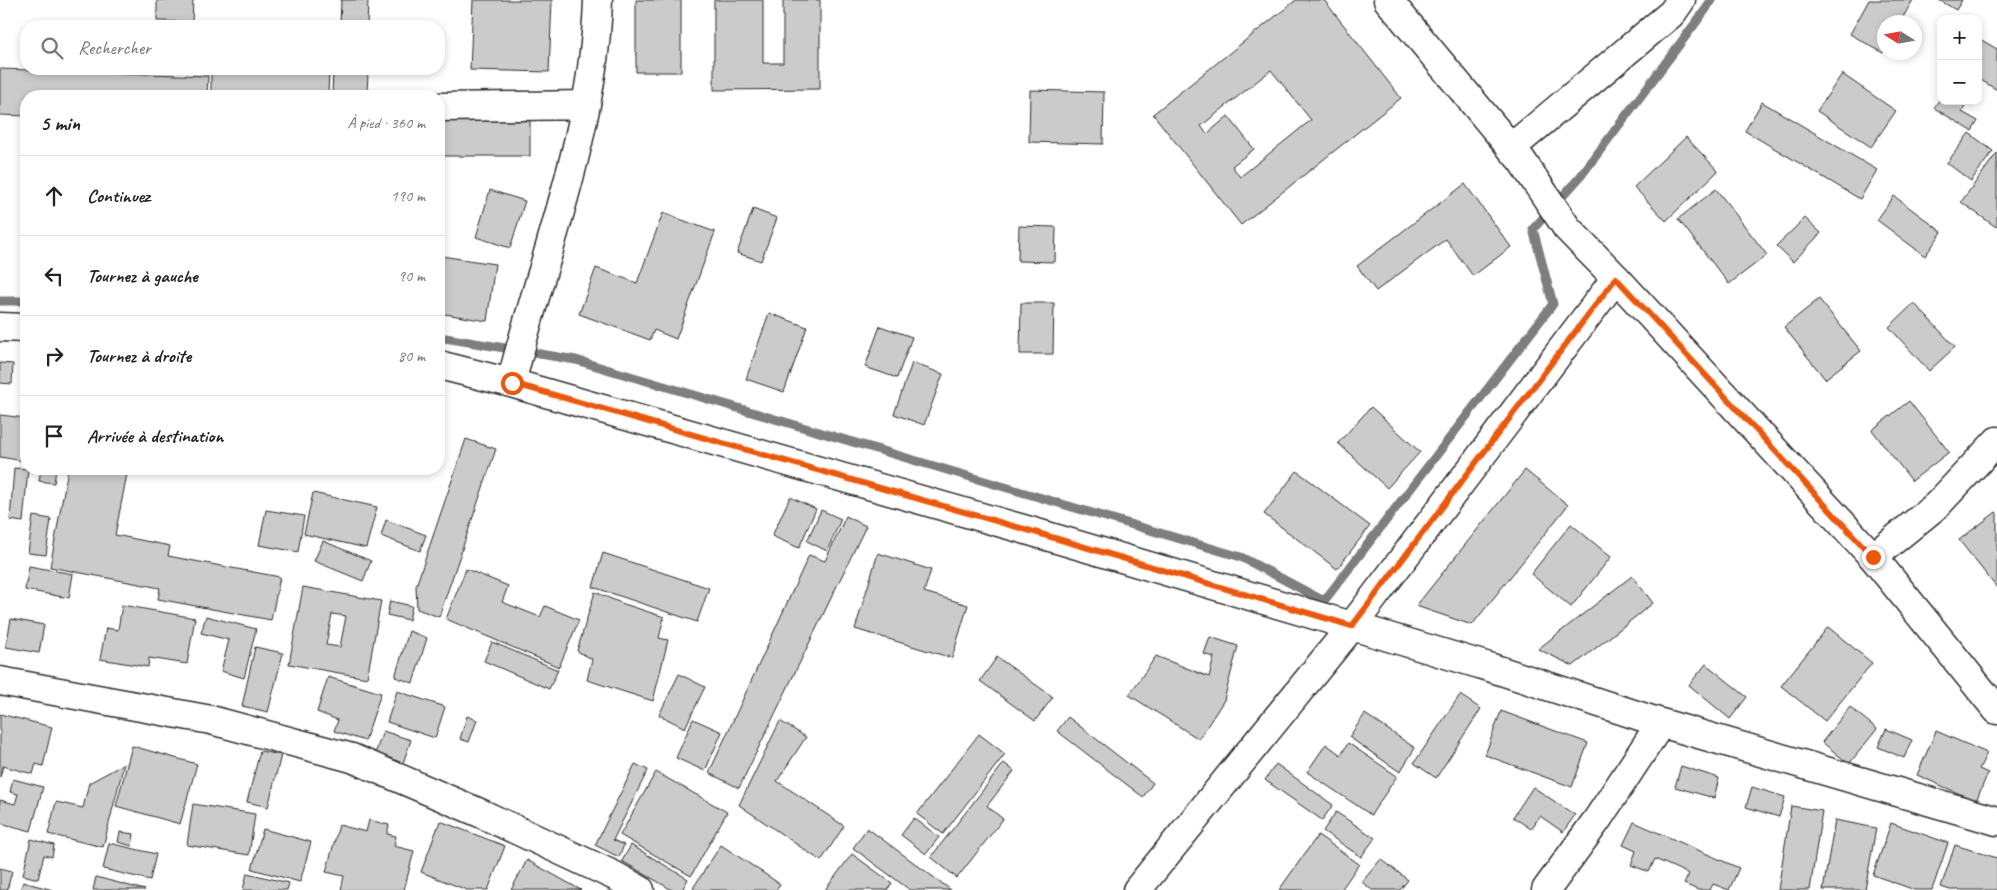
<!DOCTYPE html>
<html lang="fr">
<meta charset="utf-8">
<style>
body{margin:0;font-family:Caveat,sans-serif;background:#f2f2f2;color:#222}
.controls{position:absolute;right:15px;top:15px;display:grid;overflow:hidden;border-radius:10px;box-shadow:0 2px 8px #0003}
.controls button{width:45px;height:45px;display:grid;place-items:center;padding:0;border:0;border-bottom:1px solid #e0e0e0;background:#fff;color:#222;font:25px sans-serif}
.compass{position:absolute;left:1877px;top:15px;width:45px;height:45px;border-radius:50%;background:#fff;box-shadow:0 2px 8px #0003;rotate:281deg}
.stop{position:absolute;width:15px;height:15px;margin:-11px;border:4px solid #ea580c;border-radius:50%;background:#fff}
.stop.end{background:#ea580c;border-color:#fff;box-shadow:0 1px 5px #0008}
.list{margin:0;padding:0;list-style:none}
h2{display:flex;justify-content:space-between;align-items:center;height:65px;margin:0;padding:0 20px;font-size:21px}
h2 small{font-size:16px;font-weight:400;color:#767676}
.list li{display:grid;grid-template-columns:32px 1fr auto;gap:15px;align-items:center;box-sizing:border-box;height:80px;padding:0 20px;border-top:1px solid #e0e0e0}
.list b{display:block;font-size:19px;white-space:nowrap}
.list em{font-size:16px;font-style:normal;color:#767676}
.icon{flex:none;width:28px;height:28px;fill:none;stroke:currentColor;stroke-width:2;stroke-linecap:round;stroke-linejoin:round}
.map{position:relative;flex:none;width:1997px;height:890px;overflow:hidden}
.search{position:absolute;background:#fff;box-shadow:0 2px 8px #0003;left:20px;top:20px;width:425px;height:55px;display:flex;align-items:center;gap:12px;box-sizing:border-box;padding:0 18px;border-radius:20px;color:#767676;font-size:19px}
.panel{position:absolute;background:#fff;box-shadow:0 2px 8px #0003;left:20px;top:90px;width:425px;height:385px;border-radius:20px}
.map>svg:first-child{display:block}
.lines{fill:none;stroke-linecap:round;stroke-linejoin:round}
.stream{stroke:#7e7e7e;stroke-width:9}
.building{fill:#cbcbcb;stroke:#2b2b2b;fill-rule:evenodd}
.street-casing{stroke:#2b2b2b;stroke-width:31}
.secondary-casing{stroke:#2b2b2b;stroke-width:31}
.street{stroke:#fff;stroke-width:28}
.secondary{stroke:#fff;stroke-width:28}
.route{stroke:#ea580c;stroke-width:6}
</style>
<div class="map">
<svg width="1997" height="890" viewBox="0 0 1997 890">
<rect width="100%" height="100%" fill="#fff"/>
<filter id="ink" filterUnits="userSpaceOnUse"><feTurbulence type="fractalNoise" baseFrequency=".02" numOctaves="2"/><feDisplacementMap in="SourceGraphic" scale="10" xChannelSelector="R" yChannelSelector="G"/><feConvolveMatrix kernelMatrix="1 2 1 2 8 2 1 2 1" color-interpolation-filters="sRGB"/></filter>
<g filter="url(#ink)">
<g class="lines">
<path class="stream" d="M0,301H26
M439,337L576,360L1241,557L1324,601L1553,304L1533,229L1580,177L1706,9L1711,0"/>
</g>
<path class="building" d="M157,0H193L192,22L157,21Z
M341,0H368L367,26H340Z
M473,0H552L549,72L470,70Z
M636,0H681V72H636Z
M714,0H763V63H783V0H820V89L714,90Z
M1296,0H1324L1401,98L1241,225L1153,114ZM1271,70L1311,120L1240,177L1232,166L1254,149L1228,116L1207,134L1201,126Z
M1869,0H1913L1900,22H1884V51L1883,53L1850,34Z
M1939,0H1962L1956,10Z
M1978,38L1997,49V90L1981,80L1978,85Z
M0,69L208,76L207,96H26V116L0,115Z
M211,69H329L328,96H211Z
M333,71L368,72L367,95L332,94Z
M1842,74L1896,111L1871,147L1817,111Z
M1030,90L1104,92L1103,144L1029,142Z
M1941,97V101H1968L1962,112L1978,121L1972,131L1934,108Z
M1762,102L1877,170L1860,199L1745,131Z
M439,118H530V156H439Z
M1969,133L1993,151L1971,181L1947,163Z
M1686,137L1718,171L1666,221L1634,187Z
M1997,153V225L1996,227L1961,202Z
M1465,184L1511,247L1473,276L1446,239L1376,291L1357,266Z
M1716,189L1767,255L1729,284L1678,219Z
M490,190L525,201L510,248L476,237Z
M1894,196L1942,232L1925,256L1877,220Z
M753,209L777,218L761,261L737,253Z
M663,213L715,232L676,339L654,330L650,340L579,314L596,268L637,283Z
M1805,218L1821,233L1793,262L1776,246Z
M1019,226L1056,227L1055,262L1018,261Z
M441,256L495,264L487,321L439,313V271Z
M1819,299L1861,351L1825,379L1784,327Z
M1021,303H1054L1053,354H1020Z
M1914,303L1955,347L1929,371L1889,327Z
M769,313L807,327L784,392L746,379Z
M880,326L912,337L897,378L865,367Z
M0,363L13,364L12,384L0,383Z
M912,363L943,374L924,425L894,414Z
M1909,401L1949,452L1912,481L1872,430Z
M1371,407L1420,452L1387,488L1338,443Z
M0,415L26,418V445L24,461L0,457Z
M466,439L496,449L439,617L417,609L416,586Z
M14,468L28,469L23,522L10,520Z
M41,469H56L54,483L39,481Z
M68,469H128L115,535L170,546L168,556L280,577L271,620L158,599L160,588L50,567Z
M1525,470L1568,505L1472,625L1416,606Z
M1297,471L1370,526L1337,569L1264,514Z
M313,493L377,507L366,548L304,534Z
M790,497L816,509L799,548L772,536Z
M266,510L304,516L298,552L259,545Z
M821,510L841,519L827,551L807,541Z
M1996,512L1997,513V588L1959,540Z
M33,516L51,519L46,555L28,553Z
M846,516L866,526L739,788L709,773L809,555L825,561Z
M386,520L426,535L420,551L381,536Z
M1571,524L1611,557L1571,607L1531,574Z
M323,541L371,561L363,581L314,561Z
M603,553L709,588L697,622L593,587Z
M878,553L931,570L924,592L968,605L952,658L855,629Z
M29,566L73,574L69,598L25,590Z
M466,569L508,586L502,602L540,617L545,606L579,620L559,667L446,619Z
M1632,576L1653,603L1573,666L1538,649Z
M303,587L381,601L367,678L289,664ZM332,614L346,616L340,647L326,645Z
M595,592L621,603L664,617L659,638L668,640L653,701L587,680L592,659L577,651Z
M390,601L412,606L409,620L387,615Z
M122,605L195,618L187,664L149,658L148,667L100,659L106,628L118,630Z
M206,616L256,629L244,678L221,671L229,640L201,633Z
M11,619L44,625L39,653L6,647Z
M1828,627L1872,663L1825,721L1781,686Z
M409,631L427,638L413,683L395,677Z
M1210,637L1238,646L1224,700L1199,739L1129,695L1156,656L1209,677L1214,657L1204,654Z
M492,642L558,670L549,689L484,661Z
M255,647L283,653L268,712L242,706Z
M997,657L1053,697L1035,721L980,681Z
M1706,664L1747,697L1730,719L1689,685Z
M679,674L705,687L685,728L659,715Z
M328,677L381,693L365,741L334,731L338,720L317,712Z
M397,691L445,707L435,738L387,722Z
M1460,695L1481,709L1436,778L1414,763Z
M1850,707L1877,729L1849,764L1822,742Z
M1501,711L1588,743L1572,787L1485,755Z
M0,714L52,727L43,766L36,764L33,774L3,766L0,777Z
M1365,714L1415,748L1400,772L1349,737Z
M467,716L477,720L469,742L460,739Z
M1068,717L1153,783L1143,797L1057,731Z
M693,719L722,732L705,771L676,758Z
M780,721L806,737L777,781L844,826L821,861L739,805Z
M1886,729L1912,740L1904,758L1878,747Z
M383,731L411,740L403,763L375,754Z
M1936,731L1987,753L1979,769L1988,773L1976,801L1917,775Z
M979,734L1005,754L943,834L917,814Z
M1348,743L1397,776L1371,815L1307,772L1326,744L1341,755Z
M132,746L197,764L180,824L116,806Z
M260,751L281,755L268,807L247,802Z
M1004,763L1014,771L987,806L1003,819L957,878L931,857Z
M124,764L103,847L48,834L56,802L83,808L89,783Z
M635,764L648,770L613,840L624,845L619,857L595,845Z
M1276,764L1333,805L1322,820L1265,780Z
M1681,766L1719,778L1714,798L1675,787Z
M656,772L727,812L691,876L620,835Z
M13,779L43,787L31,831L0,823V800L15,804L18,794L10,792Z
M1533,787L1575,815L1563,832L1540,816L1531,829L1513,817Z
M1752,787L1785,797L1779,817L1746,807Z
M193,804L255,814L249,855L187,845Z
M1791,806L1822,811L1810,890H1778Z
M1336,812L1375,838L1361,857L1323,831Z
M914,818L939,837L926,854L901,835Z
M369,820L389,825L387,834L396,836L394,846L414,851L404,890H341L344,876L326,872L339,825L366,832Z
M1835,820L1876,828L1865,890H1823Z
M440,821L505,846L488,890H467L421,872Z
M1634,822L1739,868L1729,890L1713,884L1710,890H1698L1684,884L1689,874L1655,859L1649,872L1631,865L1636,851L1623,845Z
M1891,823L1948,843L1932,890H1915L1873,875Z
M867,828L951,890H910L853,848Z
M263,829L311,842L300,882L252,869Z
M120,832L134,834L132,846L118,842Z
M1318,835L1359,864L1341,890H1279Z
M31,839L54,845L52,857L44,855L38,879L23,875Z
M109,843L156,854L150,880L103,869Z
M631,845L688,879L682,890H672L622,861Z
M721,845L780,884L776,890H696L693,888Z
M1955,845L1997,858V890H1950L1941,887Z
M852,854L892,883L887,890H825Z
M1381,859L1408,880L1400,890H1372L1362,882Z
M527,860L581,890H511Z
M0,868L12,871L7,890H0Z
M247,873L289,883L287,890H243Z
M96,877L145,890H93Z
M23,882L53,890H20Z"/>
<g class="lines">
<g class="street-casing">
<path id="street" d="M439,107L586,105
M1511,148L1672,13L1681,0
M0,327L26,328
M439,365L511,383L1023,529L1352,626L1489,667L1661,723L1997,821
M511,383C543,257 594,132 598,0
M1873,557L1937,505L1997,441
M0,681L211,720L352,758L480,813L615,876L640,890
M1546,890L1597,820L1661,723"/>
</g>
<g class="secondary-casing">
<path id="secondary" d="M1388,0L1522,161L1567,228L1616,278L1873,557L1997,710
M1137,890L1352,626L1616,278"/>
</g>
<use href="#street" class="street"/>
<use href="#secondary" class="secondary"/>
</g>
</g>
<g class="lines" filter="url(#ink)">
<path class="route" d="M512,383L1024,529L1352,626L1616,278L1873,557"/>
</g>
</svg>
<div class="controls">
<button>+</button>
<button>−</button>
</div>
<svg class="compass" viewBox="-18 -18 36 36"><path d="M0-13l5 13h-10z" fill="#e53935"/><path d="M0 13l5-13h-10z" fill="#767676"/></svg>
<div class="stop" style="left:512px;top:383px"></div>
<div class="stop end" style="left:1873px;top:557px"></div>
<div class="search"><svg class="icon" aria-label="search" viewBox="0 0 24 24"><circle cx="10" cy="10" r="6"/><path d="M15 15l6 6"/></svg>Rechercher</div>
<section class="panel">
<h2>5 min<small>À pied · 360 m</small></h2>
<ul class="list">
<li><svg class="icon" aria-label="ahead" viewBox="0 0 24 24"><path d="M12 20V5M6 11l6-6 6 6"/></svg><div><b>Continuez</b></div><em>190 m</em></li>
<li><svg class="icon" aria-label="left" viewBox="0 0 24 24"><path d="M17 20v-9H6M10 6l-5 5 5 5"/></svg><div><b>Tournez à gauche</b></div><em>90 m</em></li>
<li><svg class="icon" aria-label="right" viewBox="0 0 24 24"><path d="M7 20v-9h11M14 6l5 5-5 5"/></svg><div><b>Tournez à droite</b></div><em>80 m</em></li>
<li><svg class="icon" aria-label="arrive" viewBox="0 0 24 24"><path d="M6 21V4h12l-3 4 3 4H6"/></svg><div><b>Arrivée à destination</b></div></li>
</ul>
</section>
</div>
